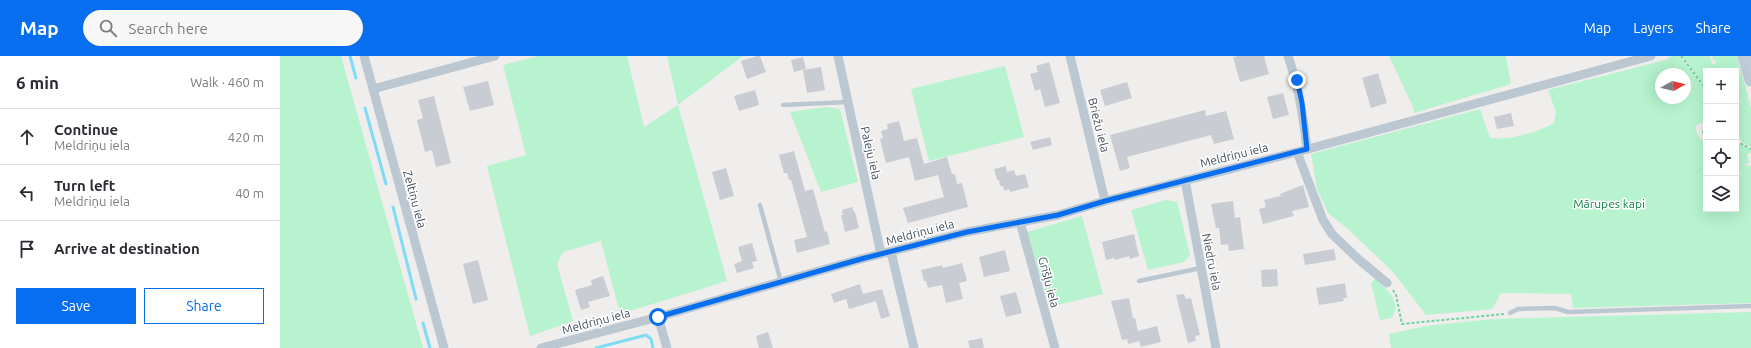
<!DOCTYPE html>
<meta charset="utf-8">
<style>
body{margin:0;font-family:Ubuntu,sans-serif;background:#f7f7f7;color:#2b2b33}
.controls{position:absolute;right:12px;top:12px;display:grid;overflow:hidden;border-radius:0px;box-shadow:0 4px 16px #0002}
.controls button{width:36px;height:36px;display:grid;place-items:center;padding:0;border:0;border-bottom:1px solid #e1e1e2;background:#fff;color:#2b2b33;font:20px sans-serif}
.compass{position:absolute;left:1375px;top:12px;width:36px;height:36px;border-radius:50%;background:#fff;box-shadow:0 4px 16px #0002;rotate:82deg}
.stop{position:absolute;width:12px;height:12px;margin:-9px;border:3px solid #086ef0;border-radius:50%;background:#fff}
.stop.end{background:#086ef0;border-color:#fff;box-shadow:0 1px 4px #0008}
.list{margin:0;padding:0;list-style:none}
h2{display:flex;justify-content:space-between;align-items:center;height:52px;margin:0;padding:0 16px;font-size:17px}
h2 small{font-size:13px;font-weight:400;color:#7c7c81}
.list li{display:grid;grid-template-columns:26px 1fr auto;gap:12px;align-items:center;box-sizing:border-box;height:56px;padding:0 16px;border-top:1px solid #e1e1e2}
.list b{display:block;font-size:15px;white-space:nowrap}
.list p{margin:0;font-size:13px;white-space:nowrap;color:#7c7c81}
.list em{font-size:13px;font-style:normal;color:#7c7c81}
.actions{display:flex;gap:8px;padding:12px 16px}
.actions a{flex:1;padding:9px 0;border:1px solid #086ef0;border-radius:0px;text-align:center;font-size:14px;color:#086ef0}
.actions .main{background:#086ef0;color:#fff}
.icon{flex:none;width:22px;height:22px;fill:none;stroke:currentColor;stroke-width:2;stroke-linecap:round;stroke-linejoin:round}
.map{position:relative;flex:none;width:1471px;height:292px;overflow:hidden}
header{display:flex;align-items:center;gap:24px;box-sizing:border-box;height:56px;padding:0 20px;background:#086ef0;color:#fff}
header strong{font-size:19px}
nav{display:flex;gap:22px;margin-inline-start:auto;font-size:14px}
.search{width:280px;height:36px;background:#f7f7f7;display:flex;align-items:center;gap:10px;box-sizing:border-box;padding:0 14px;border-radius:22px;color:#7c7c81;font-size:15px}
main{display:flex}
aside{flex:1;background:#fff}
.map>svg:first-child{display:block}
.green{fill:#b6f3ce;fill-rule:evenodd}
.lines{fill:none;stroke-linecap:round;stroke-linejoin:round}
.stream{stroke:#7fdcf4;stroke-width:3}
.building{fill:#c9ccd3}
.path{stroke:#6bd4a0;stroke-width:2;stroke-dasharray:3 2;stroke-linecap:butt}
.service{stroke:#bcc8d1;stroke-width:4.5}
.minor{stroke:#bcc8d1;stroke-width:9}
.secondary{stroke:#becbd9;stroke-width:13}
.route{stroke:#086ef0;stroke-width:5}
.labels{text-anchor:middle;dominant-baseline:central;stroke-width:3;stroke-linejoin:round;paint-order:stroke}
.street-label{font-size:12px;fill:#44515d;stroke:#fff}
.park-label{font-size:12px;fill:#0e8549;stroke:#fff}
</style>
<header>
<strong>Map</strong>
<div class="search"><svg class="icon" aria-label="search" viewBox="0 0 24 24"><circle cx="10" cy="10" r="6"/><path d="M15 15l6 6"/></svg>Search here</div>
<nav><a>Map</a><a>Layers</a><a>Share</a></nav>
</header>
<main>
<aside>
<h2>6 min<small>Walk · 460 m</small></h2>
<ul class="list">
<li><svg class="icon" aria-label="ahead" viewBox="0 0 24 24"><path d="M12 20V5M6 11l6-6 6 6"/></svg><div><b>Continue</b><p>Meldriņu iela</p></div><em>420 m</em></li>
<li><svg class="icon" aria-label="left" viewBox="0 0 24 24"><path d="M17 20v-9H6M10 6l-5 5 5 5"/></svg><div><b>Turn left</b><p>Meldriņu iela</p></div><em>40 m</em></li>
<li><svg class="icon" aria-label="arrive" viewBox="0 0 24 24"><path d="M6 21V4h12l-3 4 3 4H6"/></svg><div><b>Arrive at destination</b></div></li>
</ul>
<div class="actions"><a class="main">Save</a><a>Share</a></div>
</aside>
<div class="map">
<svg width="1471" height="292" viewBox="0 0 1471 292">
<rect width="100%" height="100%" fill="#f0eded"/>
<path class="green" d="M0,0H61L143,292H0Z
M258,0H347L364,71L398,49L387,0H463L398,49L447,225L340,258L321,185L283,196L277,208L293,265L250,280L207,110L246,99L223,9Z
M1109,0H1226L1231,28L1134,57L1133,51Z
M1393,0H1399L1426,34V67H1420L1415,71L1418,80L1426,88V153H1456V90L1460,88L1471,94V97L1467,98L1469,107L1464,109L1471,110V247L1293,252L1291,238L1221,237L1212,253L1146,259L1113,216L1069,174L1048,157L1037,133L1031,98L1200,53L1210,82C1227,85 1260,76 1274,67L1276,56L1268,34L1389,3L1388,1ZM1381,18H1405V42H1381Z
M1402,0H1430L1432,8L1435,9L1436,5L1433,4L1432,0H1457L1471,52V91L1462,86L1456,77V15H1426V31Z
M725,10L744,81L649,105L631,33Z
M546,51L560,53L578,126L541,136L510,56Z
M886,144L897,146L910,199L904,206L868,214L851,154Z
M802,160L823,238L770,251L747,176Z
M1096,222L1112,240L1116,251L1112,262L1100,264L1091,227Z
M1471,256V292H1111L1109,278L1146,270L1213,263Z"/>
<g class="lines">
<path class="stream" d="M70,0L76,22
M85,52L106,128
M113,151L136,243
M143,267L150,292
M316,292L366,279L371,283L373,292"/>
</g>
<path class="building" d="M477,0H480L486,16L467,23L461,5Z
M958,0H984L989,18L960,26L953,1Z
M523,1L526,13L514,16L511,4Z
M769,6L780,47L765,51L760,33L755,35L750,18L758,16L756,10Z
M541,11L545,34L527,37L523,14Z
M1098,17L1107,47L1091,52L1082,22Z
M208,25L214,49L190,55L183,31Z
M847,26L852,42L825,50L820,34Z
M475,34L479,49L459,55L454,40Z
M1003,37L1009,59L993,63L987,41Z
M154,40L171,107L156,111L152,94L145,96L137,64L143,62L138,44Z
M925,54L926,60L946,55L954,83L934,88L931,79L847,101L850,112L840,115L830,79Z
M1231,57L1234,70L1217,73L1214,61Z
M619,65L624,85L637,82L644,108L667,101L672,118H675L677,128L682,127L688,151L628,167L623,152L664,141L658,119L635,125L629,101L606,107L600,83L603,82L601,75L608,73L607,68Z
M770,81L772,89L753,94L750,86Z
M514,95L525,135L533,133L545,176L547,175L550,188L517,197L514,184L527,181L511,124H509L507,117H504L499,99Z
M726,110L727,116L734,114L736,120L745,118L749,131L730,136L729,133L724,135L723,130H720L719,124H717L714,113Z
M446,112L454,140L440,144L432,116Z
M1023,129L1029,151L1012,155L1014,160L983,168L979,153L986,151L984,144L1001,140L1000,138Z
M953,145L955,162L960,161L964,193L949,195L948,188L941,189L939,172H936L931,148Z
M572,151L574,156H575L579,172L565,176L561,159H563L562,154Z
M854,178L859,200L850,203L849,200L835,204L834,202L826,204L822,186Z
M472,187L477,205L472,206L474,212L457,217L454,208L462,205L458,191Z
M1054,193L1056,204L1025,209L1023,198Z
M725,194L730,215L704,221L699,201Z
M198,204L208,244L193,248L183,208Z
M682,207L687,225L679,227L683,243L666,247L662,229L648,232L646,225H644L641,214L662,209L663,212Z
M997,213L998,230L982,231L981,214Z
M323,220L330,240L308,246L310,251L301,254L295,234L312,229L311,224Z
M1065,227L1067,242H1063L1064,245L1039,249L1036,232Z
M580,228L583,238L602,233L610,260L601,263L596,245L569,253L566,243L554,247L551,238Z
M736,236L742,257L726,261L720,240Z
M904,238L906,243L911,242L920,279L915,280L916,285L908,287L896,239Z
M849,242L853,262H855L858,275L877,270L881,286L861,291L859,285L848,288L847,283L842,284L831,245Z
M488,276L493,292H479L476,280Z
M702,282L704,292H690L688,285Z"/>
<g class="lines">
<path class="path" d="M1401,0L1426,33
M1426,72L1423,73V76L1426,82
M1456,85L1471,93
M1113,234L1116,239L1122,268L1224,258"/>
<path class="service" d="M503,49L567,46
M480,149L501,226
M859,225L921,212
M1230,257L1238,253L1275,252L1288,256L1471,250"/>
<path class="minor" d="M84,0L164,292
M558,0L601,198
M790,0L825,145
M1008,0C1019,32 1023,60 1027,93
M93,33L215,0
M1017,96L1043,164L1052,178L1077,202L1107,227
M905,124L936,292
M740,166L775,292
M611,196L634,292
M378,261L387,292
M261,292L378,261L581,203L687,176L778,159L825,145L1017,96L1371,0"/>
<path class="secondary" d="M1464,0L1471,24"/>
</g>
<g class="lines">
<path class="route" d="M378,261L581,203L687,176L778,159L825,145L1027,93L1022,47L1017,24"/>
</g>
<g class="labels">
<g class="street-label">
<text transform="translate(819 69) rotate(76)">Briežu iela</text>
<text transform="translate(591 97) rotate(77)">Paleju iela</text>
<text transform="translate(954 99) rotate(-14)">Meldriņu iela</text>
<text transform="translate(135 143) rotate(75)">Zeltiņu iela</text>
<text transform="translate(640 176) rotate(-15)">Meldriņu iela</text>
<text transform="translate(932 206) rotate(79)">Niedru iela</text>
<text transform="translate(769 226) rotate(75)">Grīšļu iela</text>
<text transform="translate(316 265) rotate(-15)">Meldriņu iela</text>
</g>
<g class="park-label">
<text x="1329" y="147">Mārupes kapi</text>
</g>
</g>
</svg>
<div class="controls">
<button>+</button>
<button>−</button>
<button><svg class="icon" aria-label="locate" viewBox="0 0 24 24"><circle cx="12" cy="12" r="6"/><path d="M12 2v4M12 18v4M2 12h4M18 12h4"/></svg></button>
<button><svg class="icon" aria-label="layers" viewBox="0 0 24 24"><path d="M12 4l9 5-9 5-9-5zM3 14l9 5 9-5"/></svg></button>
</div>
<svg class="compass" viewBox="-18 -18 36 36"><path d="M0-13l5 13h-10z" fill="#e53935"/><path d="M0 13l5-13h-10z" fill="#7c7c81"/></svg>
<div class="stop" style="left:378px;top:261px"></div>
<div class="stop end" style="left:1017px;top:24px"></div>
</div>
</main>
